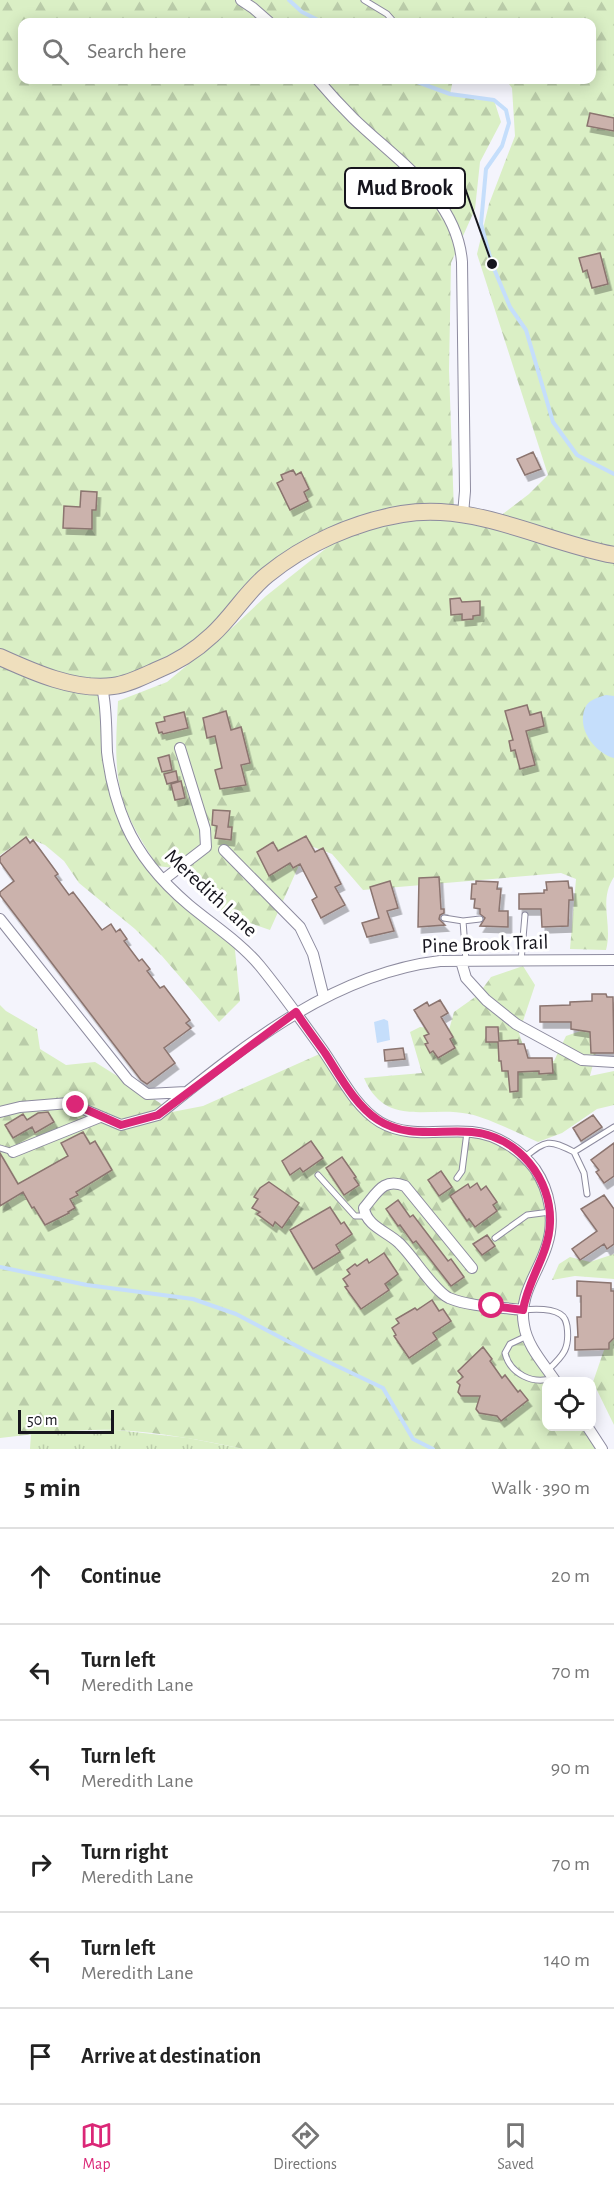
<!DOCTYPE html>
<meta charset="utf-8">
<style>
body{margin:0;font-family:"Alegreya Sans",sans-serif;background:#f6f6f6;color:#222}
.controls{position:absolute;right:18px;bottom:18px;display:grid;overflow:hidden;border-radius:12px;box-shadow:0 3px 15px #0003}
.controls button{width:54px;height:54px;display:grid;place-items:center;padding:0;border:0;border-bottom:2px solid #e0e0e0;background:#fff;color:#222;font:30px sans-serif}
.scale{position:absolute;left:18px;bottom:15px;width:96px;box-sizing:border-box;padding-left:6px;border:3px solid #16151d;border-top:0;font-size:16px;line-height:21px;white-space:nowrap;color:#16151d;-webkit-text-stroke:4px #fff;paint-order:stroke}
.stop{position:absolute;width:18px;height:18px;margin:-14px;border:4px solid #db2777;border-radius:50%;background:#fff}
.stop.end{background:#db2777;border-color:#fff;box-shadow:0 2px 6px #0008}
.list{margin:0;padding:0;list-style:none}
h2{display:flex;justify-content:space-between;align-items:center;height:78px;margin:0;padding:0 24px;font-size:26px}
h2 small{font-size:20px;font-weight:400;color:#767676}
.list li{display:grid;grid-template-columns:39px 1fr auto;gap:18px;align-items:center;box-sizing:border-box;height:96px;padding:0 24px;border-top:2px solid #e0e0e0}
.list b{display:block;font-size:22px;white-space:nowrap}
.list p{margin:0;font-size:20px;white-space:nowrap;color:#767676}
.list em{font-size:20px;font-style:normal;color:#767676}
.icon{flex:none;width:33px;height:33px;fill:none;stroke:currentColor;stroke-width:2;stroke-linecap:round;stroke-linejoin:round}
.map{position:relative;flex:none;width:614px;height:1449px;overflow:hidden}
.search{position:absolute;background:#fff;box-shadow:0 3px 15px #0003;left:18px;right:18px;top:18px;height:66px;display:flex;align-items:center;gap:15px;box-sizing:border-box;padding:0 21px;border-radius:12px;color:#767676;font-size:22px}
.sheet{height:654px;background:#fff}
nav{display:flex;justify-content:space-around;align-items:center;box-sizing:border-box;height:84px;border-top:2px solid #e0e0e0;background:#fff;font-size:16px;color:#767676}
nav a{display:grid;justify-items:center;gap:3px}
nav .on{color:#db2777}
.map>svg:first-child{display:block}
.grass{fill:url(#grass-tufts)}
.forest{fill:url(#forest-firs)}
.water{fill:#c5defb}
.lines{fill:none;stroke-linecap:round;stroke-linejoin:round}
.stream{stroke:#c5defb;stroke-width:4}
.building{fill:#cbb2ac;stroke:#8b746f;stroke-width:1.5;filter:url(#shadow)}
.lane-casing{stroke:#8d8b9f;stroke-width:7}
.street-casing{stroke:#8d8b9f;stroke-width:12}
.secondary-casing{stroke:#8d8b9f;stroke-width:18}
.lane{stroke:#fff;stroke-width:5}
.street{stroke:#fff;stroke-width:10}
.secondary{stroke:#efdfbd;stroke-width:16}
.route{stroke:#db2777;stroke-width:8}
.labels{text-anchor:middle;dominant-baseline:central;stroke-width:6;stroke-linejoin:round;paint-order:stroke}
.street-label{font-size:21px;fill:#16151d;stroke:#fff}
.leader{fill:none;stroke:#16151d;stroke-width:2}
.callout-dot{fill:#16151d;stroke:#fff;stroke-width:2}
.callout{fill:#fff;stroke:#16151d;stroke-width:2}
.callout-label{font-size:22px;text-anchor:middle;font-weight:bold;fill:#16151d}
</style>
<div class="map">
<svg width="614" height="1449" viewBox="0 0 614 1449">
<defs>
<pattern id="grass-tufts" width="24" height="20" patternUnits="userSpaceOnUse" patternTransform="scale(1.5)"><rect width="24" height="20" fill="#daefc5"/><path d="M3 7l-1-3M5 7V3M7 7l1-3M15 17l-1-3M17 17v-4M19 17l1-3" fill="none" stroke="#bacca9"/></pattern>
<pattern id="forest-firs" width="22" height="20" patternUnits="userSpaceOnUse" patternTransform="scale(1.5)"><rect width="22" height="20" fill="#daefc5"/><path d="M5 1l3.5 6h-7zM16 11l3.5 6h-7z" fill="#bacca9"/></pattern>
<filter id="shadow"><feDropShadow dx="3.5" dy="6" stdDeviation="0" flood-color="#0004"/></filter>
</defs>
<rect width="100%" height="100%" fill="#f4f4fc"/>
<path class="grass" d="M116,1430L188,1438L244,1449H30L31,1434Z"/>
<path class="forest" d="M0,0H614V555L495,520L529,494L548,475L477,254L489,204L515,136L512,88L506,80H592V22H22V80H453L450,94L494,100L501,122L480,162L475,209L451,263L449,370L454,512L436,511L309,546L213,634L114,686L105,700L117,802L153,870L234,940L240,1001L219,1022L162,956L135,929L79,883L64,861L45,845L26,837L0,855Z
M453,519L500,526L614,558V877C598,901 613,924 606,950L570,949L576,879L561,873L363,890L332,854L308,845L270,930L227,915L174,868L157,866C148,851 138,836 131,821C112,783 116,741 118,701L167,682L233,627L266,596L334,542L358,533L401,521Z
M523,966L535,985L519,1033L527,1057L541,1065L554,1061L566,1036L595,1026L600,1037L590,1076L614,1071V1105L597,1109L562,1133L538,1142C519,1134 489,1118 469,1114C428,1105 386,1129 364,1078L422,1073L410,1032L420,1027L449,1030L454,1012L478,995L491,977Z
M0,1005L6,1011L37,1029L40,1049L66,1065L95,1062L160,1103L172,1112L203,1106L324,1052L357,1101L393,1128L472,1132L505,1143L540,1177L550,1224L529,1285L524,1325L548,1370L546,1426L587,1427L602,1449H244C201,1440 159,1432 115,1430C77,1429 38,1434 0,1438Z
M614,1254V1279L575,1276L552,1280L559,1264L570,1257L590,1262Z
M614,1321V1425L593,1382Z"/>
<path class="water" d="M606,695L614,696V758C595,753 575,728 586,706C589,700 599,697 606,695Z
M384,1019L388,1021L390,1040L377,1043L374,1022Z"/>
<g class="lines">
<path class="stream" d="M289,0L302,12L322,22
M412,80L450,94L494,100L506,110L509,123L502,146L486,169L481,224L492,264L510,307L526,330L553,422L577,455L614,474
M0,1267L87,1285L193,1299L236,1314L312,1354L383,1388L413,1439L433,1449"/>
</g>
<path class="building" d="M590,113L614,118V131L587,126Z
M600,253L608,284L592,288L587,270L583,272L579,258Z
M533,452L541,469L525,475L517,459Z
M293,470L296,475L301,472L309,489L304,492L308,501L290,510L277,483L283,480L281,475Z
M81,491L97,492L96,510H92V529L63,528L64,506L80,507Z
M460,598L462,602L480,601V615L473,616V619L462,620V614L451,615L450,599Z
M527,705L530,715L541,712L544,726L526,731L535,765L520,769L515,750L511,751L509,741L513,740L505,711Z
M226,711L231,730L241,727L250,763L241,765L246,785L220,789L215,770L222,768L215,736L207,738L203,718Z
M184,712L188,728L163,734L162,732L159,733L156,723L165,721L164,717Z
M169,755L172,770L162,772L158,758Z
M176,771L178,781L167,784L164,774Z
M181,781L185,798L175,800L171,784Z
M213,810L230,811L228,827H232L231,840L215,838L217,826L212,825Z
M306,836L315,852L323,848L341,884L335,887L345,905L321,918L312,900L317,897L300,864L293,868L290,863L269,876L257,852L273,842L278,851Z
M26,837L30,843L33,840L58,874L55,876L69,895L73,892L102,930L111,924L116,932L120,929L127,939L124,941L139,961L142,959L150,969L147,971L160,988L164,986L190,1020L186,1023L191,1028L164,1048L175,1063L147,1084L141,1080L0,895V892L14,881L0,862V857Z
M439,877L441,909H444V913L440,915L439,919L445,925L418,927L419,878Z
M390,881L398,908L387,911L394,931L367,937L362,923L379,918L370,887Z
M476,881L498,882L497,889H501L499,911H508V927L480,926L485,918L480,914V909L474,908L475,899H471L472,884H476Z
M568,881L569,888H572L573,900H569L568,926L542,927L541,909H519V894L544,893V890H547L546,882Z
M592,994H606L607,997H613L614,1053H591L590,1032L571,1029V1022H540V1006L570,1005V1002L592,1001Z
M440,1000L448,1013L441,1017L453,1037L450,1039L455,1048L438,1058L433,1051L430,1053L425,1044L428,1043L424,1036L429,1034L414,1010L427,1002L429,1006Z
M486,1027H498L499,1041L518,1040V1044H524L528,1058H552L553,1073L539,1074V1071L518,1072V1091L510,1092L508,1071H502L501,1061H499L498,1042H486Z
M403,1048L405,1059L385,1061L384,1050Z
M48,1112L54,1122L35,1133L32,1127L13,1138L5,1125L23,1114L27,1120L38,1113Z
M593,1115L602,1127L581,1141L573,1128Z
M83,1132L90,1144L95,1141L112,1170L76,1192L78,1195L70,1199L75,1208L68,1212L69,1213L45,1225L34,1207L32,1208L23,1192L0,1206V1153L18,1184L68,1156L61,1143Z
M311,1141L323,1158L303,1172L300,1168L290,1175L282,1161Z
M614,1143V1176L604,1183L596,1172L599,1170L591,1160Z
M342,1157L356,1177L354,1178L359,1185L344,1195L326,1168Z
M441,1171L452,1187L439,1196L428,1180Z
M269,1182L299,1203L282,1228L275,1222L273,1226L257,1214L260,1212L252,1208L258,1199L254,1197L260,1188Z
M477,1183L481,1190L486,1186L497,1202L493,1205L497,1211L475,1227L469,1219L467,1221L450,1196L468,1184L470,1188Z
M604,1195L614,1209V1244L607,1249L604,1244L580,1260L572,1249L597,1231L581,1209Z
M398,1200L410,1217L413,1215L448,1261L451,1259L464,1277L451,1286L416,1241L413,1243L400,1225L398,1226L386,1209Z
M330,1207L341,1224L344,1222L352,1234L336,1245L340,1252L313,1269L290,1230Z
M487,1235L495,1246L482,1255L473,1244Z
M384,1253L398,1274L385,1284L389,1290L361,1309L345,1287L348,1286L343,1279L350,1274L347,1270L355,1264L357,1266L367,1259L369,1263Z
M577,1281L611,1283V1291H614V1338L609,1343V1349L575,1350V1337H578L577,1317H581V1296H577Z
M432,1300L439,1311L443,1309L451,1321L433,1333L437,1339L409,1358L394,1336L396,1335L392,1328L399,1323L396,1319L415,1308L417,1310Z
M483,1347L492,1359L490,1361L502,1378L505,1375L518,1392L520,1390L528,1400L501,1421L497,1416L479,1413L476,1409L480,1396H461L458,1392L460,1385L457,1382L463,1377L458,1371Z"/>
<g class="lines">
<g class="lane-casing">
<path id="lane" d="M364,0L387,14L394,22
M444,918L463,921L480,919
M463,921L466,961
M521,961L525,915
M0,1148L13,1152
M574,1152L584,1173L587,1194
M525,1157C546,1140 549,1139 574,1152L614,1127
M318,1175L355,1216H365
M457,1178L462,1171L467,1132
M495,1238L527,1215L550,1212
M523,1310C534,1309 550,1308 560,1314C565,1317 566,1321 567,1326C570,1348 564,1355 548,1370
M527,1336L510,1344L505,1353C510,1374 533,1385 553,1378"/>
</g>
<g class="street-casing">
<path id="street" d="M241,0L253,8L269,22
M318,80C329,93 341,106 353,118C396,160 457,197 462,262L465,491L463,514
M102,687C107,709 106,730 107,752C110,777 116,802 126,825C140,857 163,883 189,905C213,925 240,942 260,966C282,993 302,1021 322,1049C339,1073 354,1106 380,1122C409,1139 441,1129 472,1132C496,1134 521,1150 535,1169C550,1191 555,1220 547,1245C539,1272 518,1295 524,1325C527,1346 544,1364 556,1382
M224,850L300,927L313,954L324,998
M163,880L206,847L205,829L180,748
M0,919L128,1080L147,1094L186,1092
M461,961L466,978L486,1000L516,1024L582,1060L614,1062
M0,1112L20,1107L69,1103L121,1125L158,1115C242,1048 330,974 440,961L614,960
M13,1152L100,1117
M472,1268L405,1186C383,1177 377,1193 364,1208C366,1226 388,1232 399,1243C413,1256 434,1291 449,1298C471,1307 499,1307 523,1310
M587,1426L602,1449"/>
</g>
<g class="secondary-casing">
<path id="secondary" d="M0,657C33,672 75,691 113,686C128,684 142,677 155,671C176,663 196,650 212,635C232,617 246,592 267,575C305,544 354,522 402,514C477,502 543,542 614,555"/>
</g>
<use href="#lane" class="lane"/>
<use href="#street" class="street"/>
<use href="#secondary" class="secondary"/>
</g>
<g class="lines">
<path class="route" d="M76,1105L121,1125L158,1115L296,1012C305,1026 315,1039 325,1053C340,1076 355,1105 378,1120C407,1139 440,1129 472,1132C518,1136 552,1179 550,1223C549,1254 528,1279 523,1310L492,1306"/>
</g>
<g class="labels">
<g class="street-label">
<text transform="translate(211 893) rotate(43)">Meredith Lane</text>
<text transform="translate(485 944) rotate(-2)">Pine Brook Trail</text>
</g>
</g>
<path class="leader" d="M492 264L465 188"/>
<circle class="callout-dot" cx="492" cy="264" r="6"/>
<rect class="callout" x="345" y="168" width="120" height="40" rx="6"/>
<g class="callout-label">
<text x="405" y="195">Mud Brook</text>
</g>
</svg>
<div class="controls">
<button><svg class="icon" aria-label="locate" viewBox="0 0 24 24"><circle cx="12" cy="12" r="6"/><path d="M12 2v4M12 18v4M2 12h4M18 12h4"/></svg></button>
</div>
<div class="scale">50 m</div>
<div class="stop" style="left:492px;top:1306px"></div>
<div class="stop end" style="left:76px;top:1105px"></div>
<div class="search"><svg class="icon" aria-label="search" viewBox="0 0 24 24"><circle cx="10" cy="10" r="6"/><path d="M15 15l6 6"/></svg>Search here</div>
</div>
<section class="sheet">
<h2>5 min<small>Walk · 390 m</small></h2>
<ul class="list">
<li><svg class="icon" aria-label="ahead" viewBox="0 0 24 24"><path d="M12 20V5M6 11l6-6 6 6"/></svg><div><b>Continue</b></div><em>20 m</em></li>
<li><svg class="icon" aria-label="left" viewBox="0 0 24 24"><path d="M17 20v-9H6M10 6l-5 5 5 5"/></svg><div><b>Turn left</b><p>Meredith Lane</p></div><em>70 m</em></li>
<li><svg class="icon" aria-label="left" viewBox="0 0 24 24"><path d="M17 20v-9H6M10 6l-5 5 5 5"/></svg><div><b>Turn left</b><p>Meredith Lane</p></div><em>90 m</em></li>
<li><svg class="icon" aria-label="right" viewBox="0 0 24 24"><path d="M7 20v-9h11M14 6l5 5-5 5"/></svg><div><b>Turn right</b><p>Meredith Lane</p></div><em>70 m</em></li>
<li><svg class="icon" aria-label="left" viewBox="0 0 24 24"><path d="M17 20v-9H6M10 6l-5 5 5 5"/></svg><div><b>Turn left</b><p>Meredith Lane</p></div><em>140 m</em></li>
<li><svg class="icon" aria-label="arrive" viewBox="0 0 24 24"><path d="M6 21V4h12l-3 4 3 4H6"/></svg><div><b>Arrive at destination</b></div></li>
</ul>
</section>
<nav>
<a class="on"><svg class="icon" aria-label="map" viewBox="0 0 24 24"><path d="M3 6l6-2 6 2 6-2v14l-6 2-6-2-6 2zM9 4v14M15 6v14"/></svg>Map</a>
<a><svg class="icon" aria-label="directions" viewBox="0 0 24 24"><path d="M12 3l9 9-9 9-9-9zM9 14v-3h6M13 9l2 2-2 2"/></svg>Directions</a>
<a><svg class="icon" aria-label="saved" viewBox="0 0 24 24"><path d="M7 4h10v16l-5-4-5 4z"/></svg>Saved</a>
</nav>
